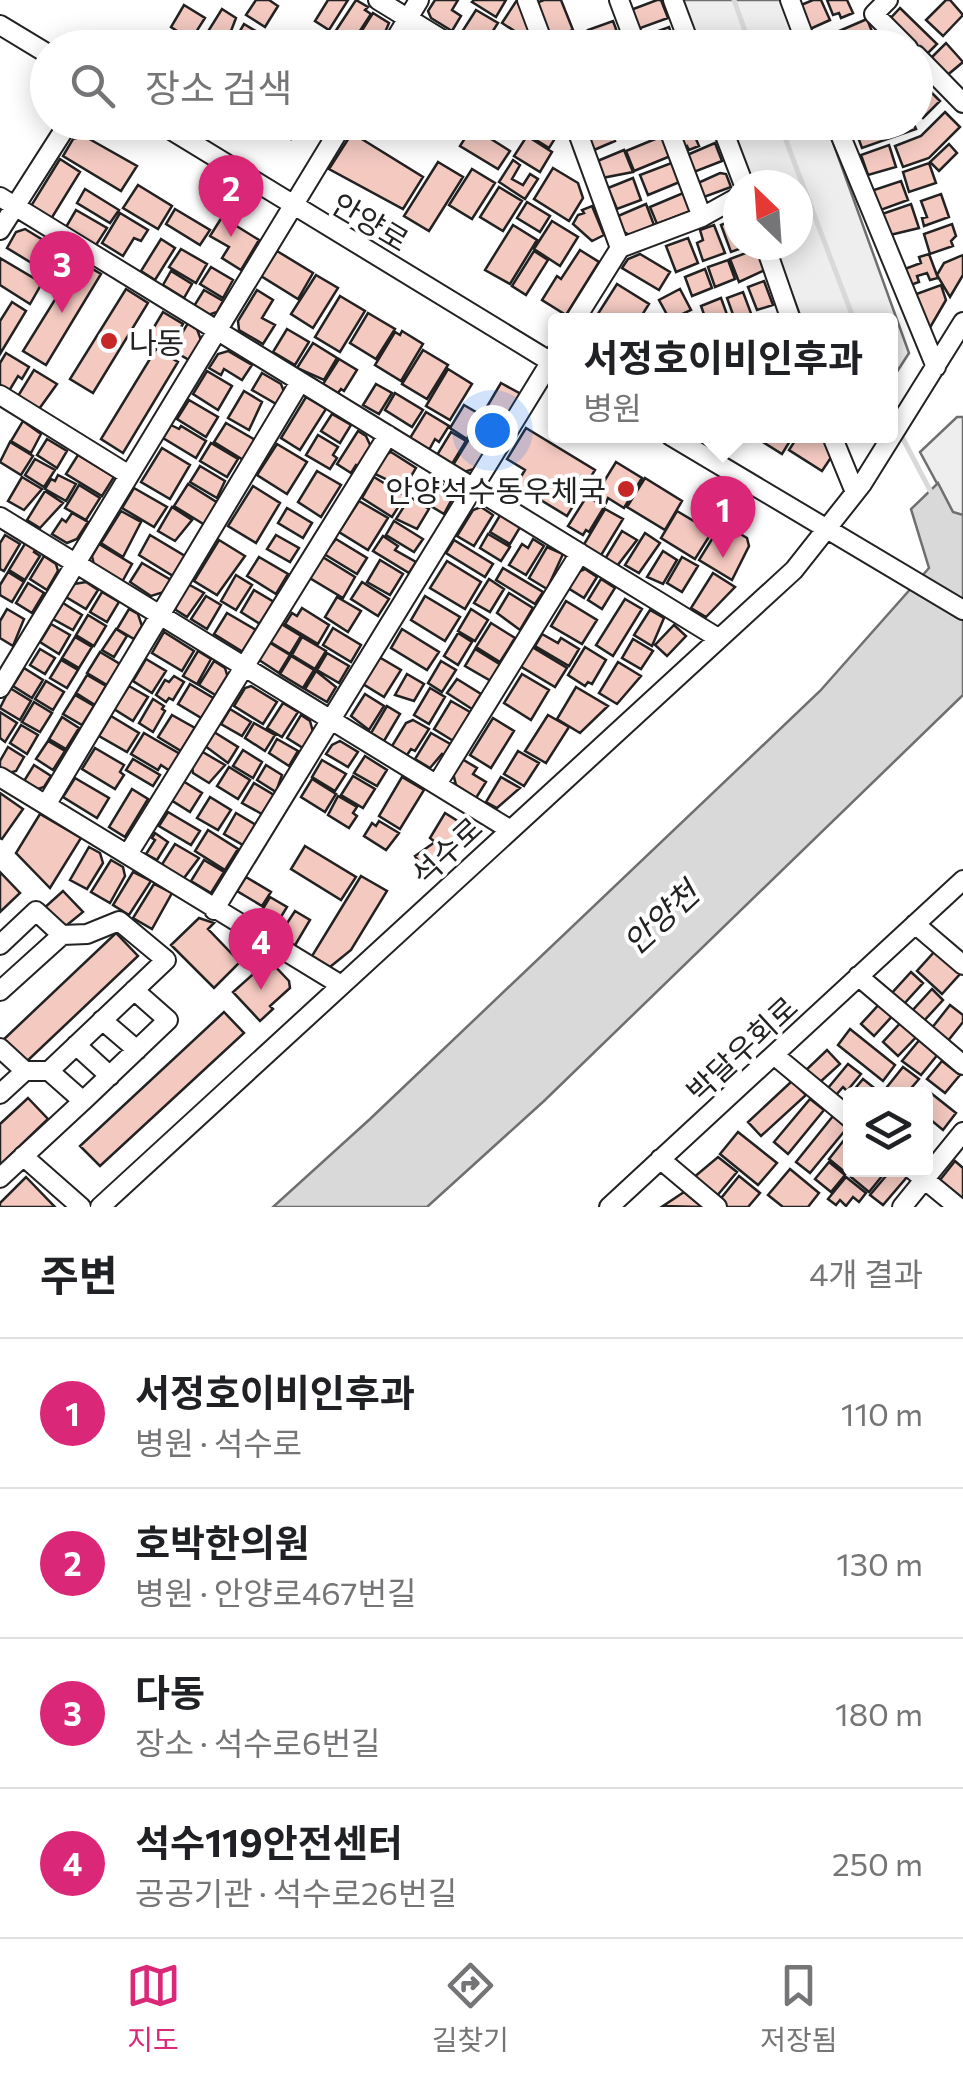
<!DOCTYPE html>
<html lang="ko">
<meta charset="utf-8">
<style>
body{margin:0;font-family:Commissioner,"Noto Sans KR",sans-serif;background:#f6f6f6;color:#202124}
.controls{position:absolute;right:30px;bottom:30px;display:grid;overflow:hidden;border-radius:10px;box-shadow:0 5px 25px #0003}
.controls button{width:90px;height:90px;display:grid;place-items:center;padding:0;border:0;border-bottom:2px solid #e0e0e0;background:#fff;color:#202124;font:50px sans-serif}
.compass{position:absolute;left:723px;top:170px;width:90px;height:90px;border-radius:50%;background:#fff;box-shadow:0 5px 25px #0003;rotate:335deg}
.you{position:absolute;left:492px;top:430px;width:35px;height:35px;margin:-25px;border:8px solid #fff;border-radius:50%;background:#1a73e8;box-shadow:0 0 0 15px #1a73e833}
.badge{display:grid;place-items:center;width:65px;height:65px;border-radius:50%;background:#db2777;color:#fff;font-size:32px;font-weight:700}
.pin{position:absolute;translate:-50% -82px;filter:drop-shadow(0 2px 5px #0008)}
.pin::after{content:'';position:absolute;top:52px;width:35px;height:30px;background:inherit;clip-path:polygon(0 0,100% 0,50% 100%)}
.popup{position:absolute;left:548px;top:313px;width:350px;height:130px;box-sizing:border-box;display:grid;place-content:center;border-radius:10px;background:#fff;filter:drop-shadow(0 2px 8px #0005);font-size:32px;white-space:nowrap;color:#757577}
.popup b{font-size:38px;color:#202124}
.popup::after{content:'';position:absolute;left:50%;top:100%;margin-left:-20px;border:20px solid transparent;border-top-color:#fff}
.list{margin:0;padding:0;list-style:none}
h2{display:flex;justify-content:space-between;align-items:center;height:130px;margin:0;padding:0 40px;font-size:42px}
h2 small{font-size:32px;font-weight:400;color:#757577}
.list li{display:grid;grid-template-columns:65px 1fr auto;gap:30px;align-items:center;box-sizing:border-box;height:150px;padding:0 40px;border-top:2px solid #e0e0e0}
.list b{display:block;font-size:38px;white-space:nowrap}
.list p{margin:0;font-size:32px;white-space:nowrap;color:#757577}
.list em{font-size:32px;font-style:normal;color:#757577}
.icon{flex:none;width:55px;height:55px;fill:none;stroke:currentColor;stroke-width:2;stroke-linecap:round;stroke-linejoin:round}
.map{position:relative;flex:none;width:963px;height:1207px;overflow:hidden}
.search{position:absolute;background:#fff;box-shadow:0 5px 25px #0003;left:30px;right:30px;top:30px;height:110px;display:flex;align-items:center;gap:25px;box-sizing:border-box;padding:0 35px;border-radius:55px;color:#757577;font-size:38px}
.sheet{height:730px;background:#fff}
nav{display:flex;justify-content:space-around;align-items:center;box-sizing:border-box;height:140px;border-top:2px solid #e0e0e0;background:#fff;font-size:28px;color:#757577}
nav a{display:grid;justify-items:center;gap:5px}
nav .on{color:#db2777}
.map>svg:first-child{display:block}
.green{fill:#eee;stroke:#6f6f6f;stroke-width:2.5}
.water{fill:#d9d9d9;stroke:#6f6f6f;stroke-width:2.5}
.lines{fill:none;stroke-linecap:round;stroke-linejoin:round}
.stream{stroke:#d9d9d9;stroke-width:5}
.building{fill:#f3c9c0;stroke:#222;stroke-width:2.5}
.minor-casing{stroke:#222;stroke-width:22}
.minor{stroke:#fff;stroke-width:18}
.poi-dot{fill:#c62828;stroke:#fff;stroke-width:4}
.labels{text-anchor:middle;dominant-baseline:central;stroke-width:8;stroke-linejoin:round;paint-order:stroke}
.street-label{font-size:30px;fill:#222;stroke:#fff}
.poi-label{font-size:30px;fill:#222;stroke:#fff;text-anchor:start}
.water-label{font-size:32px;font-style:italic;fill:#222;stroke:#fff}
</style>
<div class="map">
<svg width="963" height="1207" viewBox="0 0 963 1207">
<rect width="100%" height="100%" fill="#fff"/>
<path class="green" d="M680,0H782L799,47H698Z
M727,123H826L909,353L891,381L890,320H802L773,245H798V185H751Z
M957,417H963V515L953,513L920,452Z"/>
<path class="water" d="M938,483L953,512L963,515V695L544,1101L427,1207H273L370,1119L820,691L929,568L911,509Z"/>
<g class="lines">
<path class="stream" d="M734,0L751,48
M779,122L854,320
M900,433L932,494"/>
</g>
<path class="building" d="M256,0H269L278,6L265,27L246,15Z
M328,0H348L329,30L315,21Z
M356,0L368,7L365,10L371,14L352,43L335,32Z
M435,0H458L452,10L461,16L452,31L431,18L428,11Z
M474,0H506L496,17L472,2Z
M517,0L525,5L536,32L530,41L502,23Z
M544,0H561L573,30L549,39L536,3Z
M657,0H661L668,18L635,30L628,11Z
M813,0H821L830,20L810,29L801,5Z
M827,0H847L853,13L841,18L839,13L833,15Z
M946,0H950L963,15L943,36L926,20Z
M184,5L205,18L191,40L171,27Z
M900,8L937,44L923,58L887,22Z
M222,9L236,18L231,31L234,33L226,45L207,33Z
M476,10L498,23L482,48L460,35Z
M373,13L389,23L386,30L378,48H362L354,43Z
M867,19L877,44L869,48H819L816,41Z
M613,21L623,48H595L588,30Z
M244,24L259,33L251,46L254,48H230Z
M669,27L676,48H643L639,38Z
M946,43L963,62L945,77L927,62Z
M923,84L940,101L923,118L916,111L918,108L916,92Z
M945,112L960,127L929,158L903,167L895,146L921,136Z
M278,122H334L323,140L300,125L291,139L274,128Z
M539,122H558L561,129L549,148L530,136Z
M583,122H608L615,141L594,150Z
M872,122H913L916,129L862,148L855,129Z
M690,125L699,146L689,150L687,146L682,149L675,131Z
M472,127L510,151L498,169L460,146Z
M352,133L423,177L403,209L329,169Z
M665,135L673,155L634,171L626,151Z
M84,136L137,166L121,191L63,156L73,139Z
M527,136L552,152L540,172L514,156Z
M715,143L722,161L694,172L687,155Z
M949,144L957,153L939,171L930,162Z
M889,145L896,167L868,175L861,155Z
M624,150L633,172L602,178L595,162Z
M60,159L80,172L51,219L31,206Z
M513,160L520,165L512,179L523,185L530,174L538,179L525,199L499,182Z
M438,162L463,177L429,231L404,216Z
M674,162L682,181L648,195L640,175Z
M929,163L936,183L909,192L903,172Z
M553,168L578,183L583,198L569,221L534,199Z
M472,169L495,183L472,219L449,205Z
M720,173L726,174L731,187L704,197L698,183Z
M633,178L641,200L617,209L608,188Z
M901,181L908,200L878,211L871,191Z
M138,185L172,206L158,229L123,208Z
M499,187L522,201L503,231L480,217Z
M85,189L119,210L110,223L77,203Z
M688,191L693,210L657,224L650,207Z
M941,194L949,217L924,226L922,218L927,217L921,201Z
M527,202L550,216L540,232L517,218Z
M646,204L654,225L630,235L624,232L618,216Z
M911,204L919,228L890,235L882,214Z
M592,206L604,235L592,241L573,224L578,215L584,213L582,210Z
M175,209L210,230L200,245L166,224Z
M76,210L107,228L96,245L66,227Z
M120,213L148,230L141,241L134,238L123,256L102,243Z
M222,217L259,240L241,270L222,258L229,247L210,236Z
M738,218V245H750L731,252L721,225Z
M552,221L578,237L560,266L534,249Z
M952,224L956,236L951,241L953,246L930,254L924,234Z
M513,225L537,240L510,284L485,270Z
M714,225L725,253L703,261L697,243L703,240L700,230Z
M25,229L61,251L48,273L7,248L16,232Z
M688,238L698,263L676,272L666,246Z
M161,239L175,248L155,280L141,271Z
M759,248L767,269L739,282L730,259Z
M181,249L207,264L196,283L169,267Z
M580,250L599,262L566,315L542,300L557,276L561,279Z
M277,251L313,273L298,299L261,276Z
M534,251L548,260L526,295L512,286Z
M640,254L670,272L659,290L622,268L628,259Z
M929,254L938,278L930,280L927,273L917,276L919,282L908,286L902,270L921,263L919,257Z
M963,255V275L950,297L937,275L944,263Z
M0,258L42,283L30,304L0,285Z
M728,260L735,279L715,287L708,267Z
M79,261L101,274L46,365L23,351Z
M211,267L233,280L223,298L200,284Z
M705,269L712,288L692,296L685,277Z
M171,271L192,284L184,298L163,285Z
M316,275L338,288L313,328L291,314Z
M764,281L773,305L757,310L748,287Z
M617,284L649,304L639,320H594Z
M941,285L946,300L928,331L911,296Z
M126,289L148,303L93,393L70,379Z
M680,289L691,310L670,320L659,300Z
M204,290L223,301L217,312L208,315L194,306Z
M257,290L273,300L262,318L275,325L263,344L239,330L238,321Z
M743,292L752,316L735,320L727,298Z
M340,296L365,311L340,352L315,337Z
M721,298L729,320H706L701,306Z
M12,302L26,311L0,354V321Z
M163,312L183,324L168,349L148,337Z
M368,313L395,329L376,359L350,343Z
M188,323L197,329L201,340L189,360L172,350Z
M287,329L309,342L295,365L273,352Z
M402,331L423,344L401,381L375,365L395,332L400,335Z
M313,343L337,358L324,380L297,368Z
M156,349L178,362L123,453L101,439Z
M423,350L448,365L427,399L402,384Z
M228,351L252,365L242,380L224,369L221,375L209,368L218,354Z
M6,353L29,367L22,379L18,376L9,391L0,385V363Z
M339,359L357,370L344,391L341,389L338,393L323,384Z
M448,369L472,384L450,420L426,406Z
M34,370L57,384L39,409L18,396Z
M207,371L232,386L218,410L193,394Z
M262,373L281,384L285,394L278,405L252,390Z
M501,383L521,394L501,426L482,415Z
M376,384L392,393L379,414L363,405Z
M244,391L262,402L249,430L228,418Z
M395,393L423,410L412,427L385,410Z
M306,397L326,409L300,450L281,438Z
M189,400L218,417L206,437L177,419Z
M464,405L481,415L467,439L450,428Z
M426,412L449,426L439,442L435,439L429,450L410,438Z
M332,414L351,425L340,443L321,431Z
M482,417L500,428L487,448L470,437Z
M23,421L41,434L31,453L11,441Z
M226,423L257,441L245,461L214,442Z
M171,425L179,429L181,426L206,441L196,458L163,438Z
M526,428L595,470L567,516L516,485L525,470L507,459Z
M358,431L366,436L371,447L359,467L356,465L351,473L337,464Z
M451,432L466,441L452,464L437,455Z
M318,435L338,447L333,455L337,458L330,469L306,455Z
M753,436H793L782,454Z
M798,436H826L834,453L822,471L789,450Z
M47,439L67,451L57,468L37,455Z
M469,439L487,451L477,468L464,472L453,465Z
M10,442L33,456L21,475L0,462Z
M211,443L238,459L227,477L200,461Z
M277,444L307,462L287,494L257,475Z
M162,448L190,465L170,499L141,482Z
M391,452L416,468L404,488L373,473L384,455Z
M78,455L114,477L102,496L66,474Z
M35,459L55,470L44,487L25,475Z
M616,462L642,478L624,508L608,498L606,503L595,496Z
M200,466L225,481L217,498L190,482Z
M317,471L341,485L321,517L298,502Z
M58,475L76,484L66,501L45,489L51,479L55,481Z
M22,477L42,489L24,510L8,501Z
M374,477L405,496L392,517L362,498Z
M432,478L449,488L452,499L444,514L419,499Z
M645,478L682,501L665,530L627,507Z
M188,484L218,503L205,525L174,506Z
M79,485L100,498L86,520L65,508Z
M253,486L280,503L256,543L228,526Z
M134,488L167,507L154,527L122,508Z
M45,491L63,503L40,528L27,520Z
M587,496L604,507L589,532L586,530L583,535L568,526Z
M410,497L429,509L417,529L396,519Z
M359,501L388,518L368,550L339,532Z
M172,507L192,520L175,541L158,531Z
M481,507L493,515L474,546L457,536L473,510Z
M287,508L312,523L303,538L278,523Z
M605,509L623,519L600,557L583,546Z
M121,511L141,522L123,557L101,543Z
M677,511L712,532L695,559L661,538Z
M502,512L522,524L510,544L490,532Z
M72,513L88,522L77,539L67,543L52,534L62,519L66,522Z
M394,521L423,539L414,552L386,535Z
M722,523L747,538L749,546L732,580L699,560Z
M622,531L637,540L617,566L605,559Z
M645,533L660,543L639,573L625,565Z
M488,534L510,547L501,561L480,548Z
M5,535L20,544L4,571L0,569V543Z
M150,535L185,556L173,576L139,555Z
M276,535L299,548L290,562L267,549Z
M383,536L398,546L395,550L416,562L409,573L373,551Z
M336,539L367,558L357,574L324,554Z
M533,539L544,546L526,575L509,565L522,544L528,548Z
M219,540L245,556L217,595L194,581Z
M454,540L493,564L485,577L446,553Z
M26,542L36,548L34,552L40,556L25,580L9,570Z
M99,544L132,564L122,582L94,565L92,556Z
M547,547L563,554L547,589L529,578Z
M663,551L677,560L663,584L647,577Z
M44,556L56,564L58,571L47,590L30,579Z
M321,556L355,577L343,598L308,577Z
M259,557L288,574L276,594L247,576Z
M682,557L698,566L682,592L667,583Z
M380,560L403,574L390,595L367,582Z
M447,561L481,582L465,609L430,588Z
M142,563L171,580L164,592L151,596L130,582Z
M503,568L543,592L535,604L496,580Z
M585,569L597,577L584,598L568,588L578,572Z
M8,572L24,582L12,602L0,595V585Z
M713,573L735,587L706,617L691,608Z
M236,575L252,585L236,610L221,601Z
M489,579L504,589L490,612L474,603Z
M601,579L615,588L602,609L588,600Z
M86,582L98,590L86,609L66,597L74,584Z
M362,582L389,599L378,616L351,599Z
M28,583L44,593L32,613L16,603Z
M188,584L204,593L187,617L176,610L175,605Z
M254,590L274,602L260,624L241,612Z
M102,592L119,602L107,622L90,612Z
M509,593L533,608L520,630L497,613Z
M206,596L221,605L207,629L191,619Z
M425,596L460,617L445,641L411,620Z
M337,597L361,611L348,632L325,617Z
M625,599L642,609L613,656L596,645Z
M566,601L597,620L582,644L551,626Z
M63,603L82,615L73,630L53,619Z
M302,608L329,625L318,644L285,624L292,613L297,616Z
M7,609L24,619L13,646L0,638V621Z
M129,609L138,614L142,626L134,639L117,629Z
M471,609L488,620L475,641L458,631Z
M650,610L664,618L652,646L634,635Z
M227,613L256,630L243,652L214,634Z
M88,615L106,626L94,646L76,635Z
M278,622L301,636L290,654L267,640Z
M491,623L515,638L500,662L476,647Z
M51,624L70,635L59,654L40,642Z
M674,625L686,636L667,656L655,645Z
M333,628L361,645L351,662L323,645Z
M116,629L127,636L114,657L102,650Z
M402,629L439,652L427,670L391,648Z
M164,632L194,651L182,671L152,653Z
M458,633L472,642L458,665L444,656Z
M542,634L558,643L561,638L579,649L569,666L535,646Z
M75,637L92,647L79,668L62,658Z
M302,637L326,651L315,669L292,655Z
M633,639L653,651L641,669L622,658Z
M267,641L290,655L279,673L256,658Z
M532,647L567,668L555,687L520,666Z
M585,647L606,660L592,684L588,682L585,686L568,675Z
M40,649L55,658L45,674L30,665Z
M475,649L501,665L491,681L465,666Z
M198,651L211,659L197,684L183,676Z
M100,652L120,664L107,685L87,673Z
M327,653L349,666L339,683L317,670Z
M291,656L314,670L303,688L280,674Z
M379,657L401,670L384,697L363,684Z
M146,659L166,671L152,693L133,681Z
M61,660L78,670L67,688L50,678Z
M214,661L225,668L228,678L217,696L199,685Z
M441,661L456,670L442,692L428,683Z
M618,662L641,676L617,704L599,693Z
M24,668L43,680L32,698L13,686Z
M316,671L336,687L327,702L305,689Z
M407,674L424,684L414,701L395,695Z
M522,674L549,690L531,720L504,703Z
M87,675L106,686L95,705L76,693Z
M174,676L184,682L173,700L169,698L166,702L156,695L165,680L169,682Z
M457,679L481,694L472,709L447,693Z
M46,681L64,692L53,710L35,699Z
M190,684L215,699L203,719L178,704Z
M129,686L148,697L133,721L114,709Z
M251,686L277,702L263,724L234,706L245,688Z
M576,687L608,706L580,733L557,719Z
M10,688L31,701L20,720L0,708Z
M430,688L445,697L429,724L414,715Z
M365,694L384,706L369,730L351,716Z
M75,695L94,706L82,725L63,714Z
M153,699L164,706L162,709L165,711L153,732L139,723Z
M451,701L470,712L455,742L434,729Z
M34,702L52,713L40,732L22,722Z
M283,703L298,712L282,737L267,728Z
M387,706L400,714L384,741L371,733Z
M230,709L251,722L242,736L221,724Z
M0,712L17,723L5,742L0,738Z
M172,715L195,728L181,751L158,737Z
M301,715L310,721L313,732L303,748L287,738Z
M548,715L569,727L546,763L525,751Z
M111,716L139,733L127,752L99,736Z
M62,717L79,728L66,749L49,739Z
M493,718L514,731L491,768L470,755Z
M413,720L429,729L415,751L411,749L407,755L392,746L406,723Z
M254,723L275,735L265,751L245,738Z
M21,725L38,735L27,754L10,743Z
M214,732L238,747L228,763L205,746Z
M144,733L180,754L170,771L161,765L158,770L131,754Z
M431,733L452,745L445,756L442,754L430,768L415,759Z
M277,739L298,751L289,766L269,753Z
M48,741L65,751L53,770L36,759Z
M340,741L358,752L348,767L326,754L332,745Z
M8,747L24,757L16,771L9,773L0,768V761Z
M95,748L124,765L120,772L124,775L115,789L82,769Z
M243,750L262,762L253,778L233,766Z
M201,751L225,765L209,783L193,773L192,767Z
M518,751L539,763L524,786L504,774Z
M365,756L387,770L377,786L354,773Z
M133,759L160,775L153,786L126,770Z
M462,759L477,768L473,774L486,782L476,798L456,785L453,773Z
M322,760L346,774L335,791L312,777Z
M34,765L51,776L44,787L38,789L24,781Z
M266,765L282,775L276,792L257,780Z
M229,767L250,780L238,799L217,786Z
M353,776L375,789L363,808L341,795Z
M402,777L424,790L400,829L379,816Z
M501,777L520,788L497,808L486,802Z
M75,778L109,798L97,818L63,797Z
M312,779L336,794L325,812L301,797Z
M183,781L202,793L190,812L171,800Z
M254,783L274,795L262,814L242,803Z
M132,789L148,799L125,837L109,827Z
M0,793L23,809L2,839L0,838Z
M338,796L357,807L353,813L357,816L349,828L328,815Z
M210,797L231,810L218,830L197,818Z
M168,812L200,831L191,845L159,826Z
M236,813L256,825L243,845L224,834Z
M445,813L469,828L455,851L425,871L415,856L435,842L430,838Z
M40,814L81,838L50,888L16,853Z
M379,821L399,833L386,850L364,836L372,823L376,826Z
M208,830L238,849L225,870L195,851Z
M155,833L168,842L157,860L146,854L155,840L152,838Z
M175,844L199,858L181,882L159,869Z
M305,846L356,877L341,900L291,869Z
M89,847L100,853L103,863L87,889L70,880Z
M111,860L123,867L125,876L110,903L91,892Z
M204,860L224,872L211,893L191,881Z
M0,872L20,893L0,912Z
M133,872L151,881L129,915L113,905Z
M361,876L387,891L351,950L330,967L312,956Z
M246,877L271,892L262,906L237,891Z
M154,884L172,893L152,929L133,918Z
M63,891L83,912L62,929L43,909Z
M270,897L287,907L273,930L256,920Z
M295,911L310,920L294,947L278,937Z
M199,918L214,923L208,929L234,956L241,949L247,955L214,988L171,945Z
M116,933L138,956L23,1065L1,1042Z
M935,951L960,974L942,994L917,971Z
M269,960L289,981L290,988L270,1006L273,1009L260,1021L233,992Z
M911,972L923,983L903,1005L891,994Z
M932,989L943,1000L922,1023L911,1012Z
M883,1000L896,1012L874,1036L861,1024Z
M950,1005L963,1015V1022L947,1042L931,1029Z
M224,1012L244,1033L100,1166L80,1146Z
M904,1019L920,1033L898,1056L883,1042Z
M850,1029L895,1065L883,1081L838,1045Z
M921,1038L939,1053L921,1075L902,1061Z
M827,1050L840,1064L818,1084L805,1071Z
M942,1061L960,1075L945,1093L927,1079Z
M848,1064L861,1074L847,1091L843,1087L836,1095L828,1088Z
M903,1067L919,1079L906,1094H896L887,1087Z
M863,1079L878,1091L876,1094H850V1108L843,1103Z
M792,1081L806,1095L761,1136L748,1122Z
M927,1090L956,1113L943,1130L926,1116V1094H923Z
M28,1098L48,1119L0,1165V1124Z
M810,1099L824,1110L788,1154L774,1142Z
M833,1116L847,1128L810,1173L796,1162Z
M738,1132L777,1163L758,1185L720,1154Z
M848,1135L850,1167L846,1173L829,1159Z
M718,1157L737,1172L716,1197L693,1178Z
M955,1161L963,1168V1199L940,1180Z
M829,1162L845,1175L831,1192L815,1179Z
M790,1169L819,1193L808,1207H783L768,1195Z
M857,1170H887L869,1192L851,1177Z
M891,1170H898L907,1177L883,1205L870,1195Z
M739,1176L760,1193L748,1207H723L718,1202Z
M26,1177L55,1207H0V1203Z
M846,1177L866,1193L859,1202L853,1197L846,1206L840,1200L836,1205L828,1199Z
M684,1192L702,1207L663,1206Z"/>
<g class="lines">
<g class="minor-casing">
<path id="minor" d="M378,0L456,48
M527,0L545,48
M619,0L637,48
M673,0L691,48
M790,0L808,48
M888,0L874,14L908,48
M0,25L48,54
M390,48L419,0
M916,55L963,103
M158,122L556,365
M574,122L620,248
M666,122L702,217
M720,122L744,185
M835,122L936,367
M0,197L718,638
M0,230L69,122
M765,245L791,320
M575,320L620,248L702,217L738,197
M0,395L129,475
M671,436L963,610
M832,436L855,492
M0,517L509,829
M0,688L344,122
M0,777L341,985
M437,784L580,553
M46,805L300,382
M128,854L388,435
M214,910L556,353
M915,924L963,965
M0,945L36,911L62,935L0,991
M858,976L963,1065
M102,1020L137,1050
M76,1045L110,1076
M0,1048L25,1071L0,1094
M774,1055L850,1118
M25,1071H49L166,960L119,921L87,934L62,935
M83,1101L168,1020L134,990
M23,1156L81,1207
M660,1159L717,1207
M913,1170L958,1207
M0,1178L83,1101L49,1071
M100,1207L794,570L862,484L963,322
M609,1207L963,880
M902,1207L963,1132"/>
</g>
<use href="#minor" class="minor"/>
</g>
<g class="poi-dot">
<circle cx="109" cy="341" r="10"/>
<circle cx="626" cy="489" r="10"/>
</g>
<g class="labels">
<g class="street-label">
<text transform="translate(371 221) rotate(31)">안양로</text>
<text transform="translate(446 850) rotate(-43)">석수로</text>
<text transform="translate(741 1048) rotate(-43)">박달우회로</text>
</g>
<g class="poi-label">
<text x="129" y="341">나동</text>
<text x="606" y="489" text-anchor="end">안양석수동우체국</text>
</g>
<g class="water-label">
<text transform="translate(660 917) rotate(-43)">안양천</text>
</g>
</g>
</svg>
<div class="controls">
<button><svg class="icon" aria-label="layers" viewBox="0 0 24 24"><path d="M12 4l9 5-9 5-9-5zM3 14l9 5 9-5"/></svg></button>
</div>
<svg class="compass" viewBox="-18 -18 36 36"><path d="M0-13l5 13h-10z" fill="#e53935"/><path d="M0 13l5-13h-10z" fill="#757577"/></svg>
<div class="you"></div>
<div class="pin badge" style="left:723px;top:558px">1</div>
<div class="popup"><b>서정호이비인후과</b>병원</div>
<div class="pin badge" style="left:231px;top:237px">2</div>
<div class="pin badge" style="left:62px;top:313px">3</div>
<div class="pin badge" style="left:261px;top:990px">4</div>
<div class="search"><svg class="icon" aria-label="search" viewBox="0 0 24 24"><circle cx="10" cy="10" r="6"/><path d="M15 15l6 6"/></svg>장소 검색</div>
</div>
<section class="sheet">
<h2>주변<small>4개 결과</small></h2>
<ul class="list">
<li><span class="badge">1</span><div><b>서정호이비인후과</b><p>병원 · 석수로</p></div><em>110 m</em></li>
<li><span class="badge">2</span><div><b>호박한의원</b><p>병원 · 안양로467번길</p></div><em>130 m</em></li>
<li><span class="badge">3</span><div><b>다동</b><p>장소 · 석수로6번길</p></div><em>180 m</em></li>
<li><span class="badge">4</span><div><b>석수119안전센터</b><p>공공기관 · 석수로26번길</p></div><em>250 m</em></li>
</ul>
</section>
<nav>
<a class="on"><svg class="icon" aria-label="map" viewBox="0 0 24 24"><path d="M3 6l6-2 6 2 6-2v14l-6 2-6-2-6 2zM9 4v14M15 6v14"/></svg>지도</a>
<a><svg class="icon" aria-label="directions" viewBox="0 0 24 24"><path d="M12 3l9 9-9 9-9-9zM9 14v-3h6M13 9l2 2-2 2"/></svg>길찾기</a>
<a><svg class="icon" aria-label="saved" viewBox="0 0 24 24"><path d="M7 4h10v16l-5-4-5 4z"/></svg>저장됨</a>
</nav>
